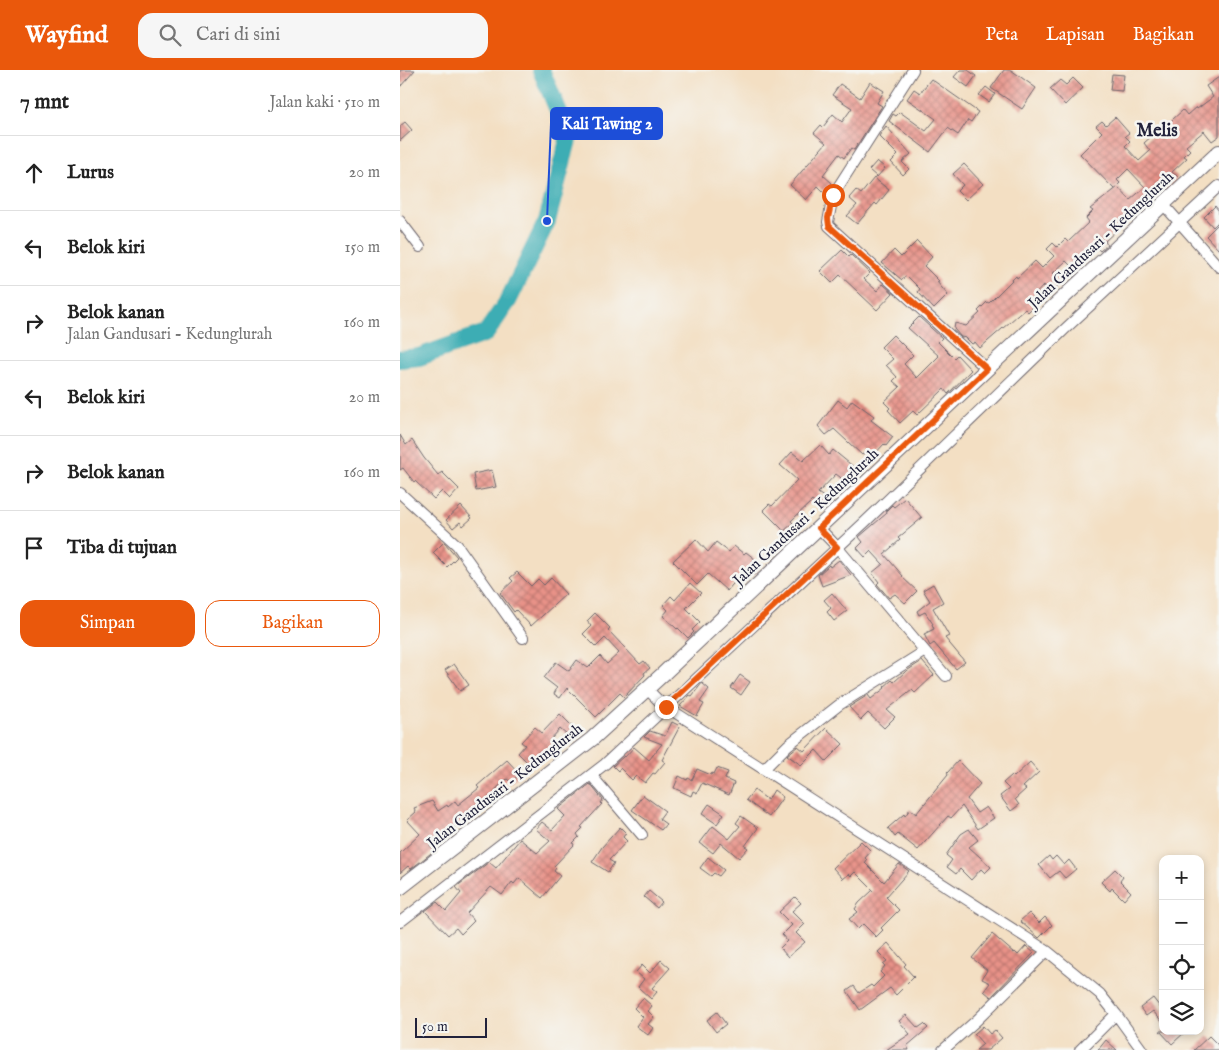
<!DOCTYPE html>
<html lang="id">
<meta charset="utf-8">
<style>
body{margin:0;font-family:"IM FELL English",serif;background:#f6f6f6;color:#222}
.controls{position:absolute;right:15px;bottom:15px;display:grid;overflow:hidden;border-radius:10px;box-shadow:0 2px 8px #0003}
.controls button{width:45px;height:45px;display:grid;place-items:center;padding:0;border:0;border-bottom:1px solid #e0e0e0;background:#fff;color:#222;font:25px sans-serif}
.scale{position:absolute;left:15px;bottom:12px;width:72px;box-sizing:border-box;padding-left:5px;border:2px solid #22223b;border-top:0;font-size:14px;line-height:18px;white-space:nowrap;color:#22223b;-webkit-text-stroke:4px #f6f6f2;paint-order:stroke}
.stop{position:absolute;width:15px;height:15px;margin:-11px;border:4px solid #ea580c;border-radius:50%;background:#fff}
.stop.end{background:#ea580c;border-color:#fff;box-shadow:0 1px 5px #0008}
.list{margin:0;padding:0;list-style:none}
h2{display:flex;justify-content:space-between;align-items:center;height:65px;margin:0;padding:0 20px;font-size:21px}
h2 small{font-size:16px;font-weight:400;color:#767676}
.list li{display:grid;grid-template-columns:32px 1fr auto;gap:15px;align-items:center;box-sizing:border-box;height:75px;padding:0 20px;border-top:1px solid #e0e0e0}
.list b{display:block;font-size:19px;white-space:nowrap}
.list p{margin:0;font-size:16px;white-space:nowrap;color:#767676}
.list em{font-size:16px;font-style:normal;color:#767676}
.actions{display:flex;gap:10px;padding:15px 20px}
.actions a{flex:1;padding:11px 0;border:1px solid #ea580c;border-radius:15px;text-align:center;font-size:18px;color:#ea580c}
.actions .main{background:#ea580c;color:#fff}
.icon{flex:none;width:28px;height:28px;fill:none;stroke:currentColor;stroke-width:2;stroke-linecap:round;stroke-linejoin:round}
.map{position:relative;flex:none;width:819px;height:980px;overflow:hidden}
header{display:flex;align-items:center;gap:30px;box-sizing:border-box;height:70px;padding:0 25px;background:#ea580c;color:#fff}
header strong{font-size:24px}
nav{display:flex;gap:28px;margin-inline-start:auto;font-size:18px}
.search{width:350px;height:45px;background:#f6f6f6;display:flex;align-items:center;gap:12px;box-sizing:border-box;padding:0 18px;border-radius:15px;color:#767676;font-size:19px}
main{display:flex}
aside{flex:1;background:#fff}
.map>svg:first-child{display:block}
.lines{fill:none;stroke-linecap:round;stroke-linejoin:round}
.river{stroke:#3cadb4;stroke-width:18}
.building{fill:url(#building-cross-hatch)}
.street-casing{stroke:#6b646b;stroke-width:12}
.secondary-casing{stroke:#6b646b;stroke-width:16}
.street{stroke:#fff;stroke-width:10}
.secondary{stroke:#fff;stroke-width:14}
.route{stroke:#ea580c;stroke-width:6}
.labels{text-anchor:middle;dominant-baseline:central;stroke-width:5;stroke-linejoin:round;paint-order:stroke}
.street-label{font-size:15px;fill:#22223b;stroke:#f6f6f2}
.quarter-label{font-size:18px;font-weight:bold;fill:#22223b;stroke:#f6f6f2}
.leader{fill:none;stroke:#1d4ed8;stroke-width:2}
.callout-dot{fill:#1d4ed8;stroke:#f6f6f2;stroke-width:2}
.callout{fill:#1d4ed8;stroke:#1d4ed8;stroke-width:2}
.callout-label{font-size:16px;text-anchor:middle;font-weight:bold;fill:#fff}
</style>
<header>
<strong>Wayfind</strong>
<div class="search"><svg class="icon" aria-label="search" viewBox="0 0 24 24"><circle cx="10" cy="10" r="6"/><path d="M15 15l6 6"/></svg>Cari di sini</div>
<nav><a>Peta</a><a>Lapisan</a><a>Bagikan</a></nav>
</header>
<main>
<aside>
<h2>7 mnt<small>Jalan kaki · 510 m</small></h2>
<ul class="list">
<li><svg class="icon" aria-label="ahead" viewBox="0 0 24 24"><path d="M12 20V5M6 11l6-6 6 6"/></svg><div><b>Lurus</b></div><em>20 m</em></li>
<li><svg class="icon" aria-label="left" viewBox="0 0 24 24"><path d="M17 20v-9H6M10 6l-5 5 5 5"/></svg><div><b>Belok kiri</b></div><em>150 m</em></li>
<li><svg class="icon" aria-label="right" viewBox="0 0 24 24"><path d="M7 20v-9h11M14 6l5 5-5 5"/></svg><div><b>Belok kanan</b><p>Jalan Gandusari - Kedunglurah</p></div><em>160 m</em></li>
<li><svg class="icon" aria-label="left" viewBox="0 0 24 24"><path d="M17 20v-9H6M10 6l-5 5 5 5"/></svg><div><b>Belok kiri</b></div><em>20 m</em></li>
<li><svg class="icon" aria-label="right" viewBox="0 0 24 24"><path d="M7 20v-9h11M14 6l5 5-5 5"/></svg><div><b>Belok kanan</b></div><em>160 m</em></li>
<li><svg class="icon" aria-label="arrive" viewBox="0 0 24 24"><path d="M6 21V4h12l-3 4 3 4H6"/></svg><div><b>Tiba di tujuan</b></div></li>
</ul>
<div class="actions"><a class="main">Simpan</a><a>Bagikan</a></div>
</aside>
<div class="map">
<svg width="819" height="980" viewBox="0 0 819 980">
<defs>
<pattern id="building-cross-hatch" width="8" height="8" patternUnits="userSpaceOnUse" patternTransform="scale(1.25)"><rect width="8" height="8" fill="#e89288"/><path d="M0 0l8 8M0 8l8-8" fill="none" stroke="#bc7770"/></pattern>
</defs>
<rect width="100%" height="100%" fill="#f6f6f2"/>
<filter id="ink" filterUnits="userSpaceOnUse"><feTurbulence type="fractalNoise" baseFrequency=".02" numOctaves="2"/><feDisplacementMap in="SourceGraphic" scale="10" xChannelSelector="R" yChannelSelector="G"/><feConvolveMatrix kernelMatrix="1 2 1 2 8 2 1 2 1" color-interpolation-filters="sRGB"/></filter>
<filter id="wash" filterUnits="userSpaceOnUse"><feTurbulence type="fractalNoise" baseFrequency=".0096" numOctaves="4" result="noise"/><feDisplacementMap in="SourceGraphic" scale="20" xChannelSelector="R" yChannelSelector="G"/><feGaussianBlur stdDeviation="1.12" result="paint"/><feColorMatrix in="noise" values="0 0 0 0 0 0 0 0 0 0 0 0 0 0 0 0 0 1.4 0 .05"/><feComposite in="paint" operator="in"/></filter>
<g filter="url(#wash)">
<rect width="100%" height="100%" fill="#f3dfc3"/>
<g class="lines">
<path class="river" d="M0,289L19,287L86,263L108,231L147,151L169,66L141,0"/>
</g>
<g id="blocks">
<path class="building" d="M0,0H15L0,17Z
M560,0H568L576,6L568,17L554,7Z
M604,0H611L636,18L622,39L591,18Z
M712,4L724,5L722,21L710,20Z
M819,7V66L812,71L804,61L786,76L790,80L784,86L787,88L772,102L778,107L764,122L751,133L747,129L728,147L729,149L705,171L707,175L700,181L697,178L690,185L688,183L683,187L682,186L671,196L666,191L653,203L661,213L651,223L644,215L632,228L637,233L628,242L625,239L580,278L575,272L572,274L566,268L561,267L554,259L555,253L566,256L580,243L578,241L587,232L589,233L616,206L617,208L635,191L642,198L654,186L647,179L653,173L657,177L665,169L668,172L689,152L686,148L693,141L690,139L718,117L730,130L745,117L728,99L717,110L720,113L714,119L680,84L702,62L696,56L702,51L706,55L715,47L729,63L725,66L730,71L725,76L739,91L750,81L744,73L762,57L763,58L783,40L787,45L796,37L797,39L813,27L806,16Z
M673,8L683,18L665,35L650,19L660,10L666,15Z
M531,9L578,42L571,52L568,50L558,65L548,58L530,82L489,51L493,44L496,46L500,42L526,61L536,49L507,29L514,19L520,23Z
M470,12L484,21L477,33L482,36L454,80L451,78L444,88L439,84L423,105L432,113L426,124L418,116L406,130L390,115L426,73L414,63L421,55L423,57L433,44L442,52L452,38L432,25L440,14L460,28Z
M586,17L595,24L589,32L579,25Z
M5,52L12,60L0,71V56Z
M486,56L511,84L502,92L509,99L503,105L491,92L498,85L479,66Z
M477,91L485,98L477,107L469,100Z
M564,94L583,114L566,130L557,121L563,115L553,104Z
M474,108L489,120L477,135L475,133L457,154L447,146L457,135L449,128L456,120L461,124Z
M815,136L819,141V151L813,157L804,147Z
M819,153V180L806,166Z
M517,171L532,187L524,196L539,211L537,212L548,225L534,239L518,222L520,219L506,205L502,210L482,193L494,180L501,187Z
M442,180L449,187L451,185L470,203L464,209L477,221L483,214L493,223L477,240L440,205L432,213L420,201Z
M519,247L542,268L538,272L554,288L557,285L571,300L548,324L544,319L517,345L513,341L500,353L488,340L490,338L484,332L500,317L493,311L497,307L486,295L493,289L481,277L493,265L513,285L504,294L517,308L539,286L508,258Z
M438,330L447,337L452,330L474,346L471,350L493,367L486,376L484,374L474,385L468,380L462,385L434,359L426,365L418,356Z
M0,365L6,375L12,370L24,388L38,405L42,402L59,419L50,429L42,421L34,429L15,411L14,412L3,398L0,400Z
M420,375L429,385L433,380L455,398L445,411L436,404L418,423L429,431L422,439L412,431L391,451L393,453L384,461L363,440L369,434L372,436L397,410L380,395L392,382L403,391Z
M92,400L96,417L76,421L73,404Z
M505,428L522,448L498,468L500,470L484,484L503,506L502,507L517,521L505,533L495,524L489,528L477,514L479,512L472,503L483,494L471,481L465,487L457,478L463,472L459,467L487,443L486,441L492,435L494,437Z
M61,436L72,448L63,456L60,452L53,458L46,450Z
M296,469L308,482L316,472L329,482L334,476L344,484L346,482L355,489L352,493L359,499L354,505L352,503L345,513L338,508L327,521L308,504L297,515L273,491Z
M44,472L57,487L47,497L33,483Z
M439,490L451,505L422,516L418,505L429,495L430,497Z
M117,502L131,516L138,509L144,515L151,508L166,524L131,556L116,540L114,542L100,523L113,511L110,508Z
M290,513L301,523L286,538L300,552L292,560L294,562L288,568L278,558L277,559L263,546L268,540L263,535L271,526L275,530Z
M533,514L543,532L533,538L549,566L545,568L565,592L556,599L534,573L530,576L524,564L534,559L532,554H533L525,542L519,545L517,541L530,531L523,520Z
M432,523L447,541L434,551L427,542L431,538L424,530Z
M195,543L210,558L208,560L240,594L244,591L250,598L244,603L245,605L224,627L220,623L196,647L167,618L160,628L154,624L157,618L144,608L156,592L169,601L177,590L188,598L200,586L207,594L219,583L205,568L196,577L183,564L191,556L187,551Z
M522,591L534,605L515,623L512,620L487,640L495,647L484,658L468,643L461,650L449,637L468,625L471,629L485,618L484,617L492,610L494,612L505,602Z
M54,594L69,615L60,621L45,600Z
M340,605L350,612L341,625L331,618Z
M302,613L309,619L300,632L304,634L297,646L280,636L290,625L292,626Z
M160,644L175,659L168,666L160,659L150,670L153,673L140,688L138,687L131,696L118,683L125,675L121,672L135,657L142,663Z
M272,652L280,656L262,690L265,692L255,704L253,703L245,713L236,706L232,710L220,698L218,701L213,696L224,686L225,687L234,677L249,690L262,674L244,667L250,661L265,666Z
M426,658L443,674L426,691L416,680L401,695L387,685L398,676L404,681Z
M107,690L120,704L111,712L107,709L95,720L99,724L85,736L72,748L70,746L30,775L35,780L11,799L8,796L0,803V783L20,764L7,750L16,742L14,738L32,731L38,741L47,735L48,737L55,731L58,735L79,718L77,716Z
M558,691L580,714L567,729L577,743L586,737L594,748L578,759L562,736L551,748L548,746L518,780L498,764L495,767L488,758L504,744L505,746L510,739L516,744L548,705L547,703Z
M630,692L639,702L623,717L626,719L615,729L619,735L611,741L600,726L609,719L603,713L612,705L614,707Z
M317,698L328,702L325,709L334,713L329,725L302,713L297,723L293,721L291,726L274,718L279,706L287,710L288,708L292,710L297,699L311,705L312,703L314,704Z
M190,714L203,730L201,733L202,734L181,757L183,758L177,764L179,767L173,773L174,775L154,796L156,798L154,801L160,806L142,828L119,808L114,814L112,812L102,825L91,817L67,843L74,851L61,864L56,858L48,865L25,841L37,832L46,841L61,823L56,817L89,792L96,798L120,769L137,783L150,771L136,759L142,752L152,760L165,746L158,739Z
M354,720L368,730L374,720L383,727L369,747L346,730Z
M243,725L265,741L259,749L266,754L261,760L232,740Z
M309,734L324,744L317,754L302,744Z
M341,746L358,758L345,776L348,778L339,788L321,773L313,783L300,773L313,756L329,769L340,756L336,753Z
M220,757L226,763L223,767L227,771L209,790L214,793L208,802L192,792L202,777Z
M569,759L578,770L569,777L591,797L585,803L581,799L571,810L560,799L556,804L547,797L552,790L546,785L561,764Z
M461,771L471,781L465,788L467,790L465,793L484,812L499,794L509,801L486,827L499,840L481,858L483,860L476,867L463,854L458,859L449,849L458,842L455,839L459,833L473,820L455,802L451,806L449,804L443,809L433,798Z
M649,786L652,790L656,786L664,795L669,790L676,799L665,808L659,801L650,808L639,795Z
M308,787L324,800L319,806L314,803L311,806L300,798Z
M715,799L723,807L720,811L731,822L724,830L712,818L710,821L701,812Z
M249,821L262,832L257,838L244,827Z
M395,827L401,833L392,841L405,854L396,863L405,872L388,887L380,878L387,871L382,865L392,855L379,842Z
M629,843L639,853L645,847L652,855L639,868L620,851Z
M592,864L614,883L615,882L618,885L626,876L634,883L591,927L584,921L590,913L582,909L587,900L572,888Z
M488,873L506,894L504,896L514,907L496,925L490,918L460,940L447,921L454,916L459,923L471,915L473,917L484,906L480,902L485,896L483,894L487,891L478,882Z
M261,890L270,898L252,918L257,922L251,929L238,917L244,909L236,902L242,895L250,903Z
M243,928L252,936L248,941L254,947L248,954L253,958L248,965L236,956L243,947L234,938Z
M753,928L763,941V953L753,941L746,946L740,938Z
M317,942L326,954L316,962L307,950Z
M506,945L518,958L524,954L528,958L507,976L509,980H486L510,964L499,951Z
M583,956L590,964L595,960L602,968L588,980H576L583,974L574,964Z
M760,961H786L772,974Z
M809,966L819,976V980H794Z
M706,970L717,980H698Z"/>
</g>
</g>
<g filter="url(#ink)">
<use href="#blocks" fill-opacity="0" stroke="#6b646b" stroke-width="1"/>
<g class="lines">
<g class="street-casing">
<path id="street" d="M513,0L433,125L428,152L429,156L587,299
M763,134L819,197
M0,151L20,177
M0,423L57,475L123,568
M419,458L437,477L546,606
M247,619L262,634L647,881L700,924L716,944
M364,699L388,675L439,635L525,581
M191,705L242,765
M0,852L205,694L465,452L665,259L819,116
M543,980L577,950L647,881
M680,980L716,944L742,980"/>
</g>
<g class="secondary-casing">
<path id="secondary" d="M0,818L192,669L262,605L587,299L819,82"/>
</g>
<use href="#street" class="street"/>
<use href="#secondary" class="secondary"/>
</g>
</g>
<g class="lines" filter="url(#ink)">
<path class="route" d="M266,637L437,477L419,458L587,299L429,156L428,148L433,125"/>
</g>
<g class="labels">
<g class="street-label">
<text transform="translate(701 170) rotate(-43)">Jalan Gandusari - Kedunglurah</text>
<text transform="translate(406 447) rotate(-43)">Jalan Gandusari - Kedunglurah</text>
<text transform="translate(105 716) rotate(-38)">Jalan Gandusari - Kedunglurah</text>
</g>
<g class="quarter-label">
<text x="757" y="61">Melis</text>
</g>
</g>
<path class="leader" d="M147 151L151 53"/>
<circle class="callout-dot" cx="147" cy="151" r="5"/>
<rect class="callout" x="151" y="38" width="111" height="31" rx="5"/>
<g class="callout-label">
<text x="207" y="59">Kali Tawing 2</text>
</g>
</svg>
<div class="controls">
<button>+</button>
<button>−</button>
<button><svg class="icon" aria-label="locate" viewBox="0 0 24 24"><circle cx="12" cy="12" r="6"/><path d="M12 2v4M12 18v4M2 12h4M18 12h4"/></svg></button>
<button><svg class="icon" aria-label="layers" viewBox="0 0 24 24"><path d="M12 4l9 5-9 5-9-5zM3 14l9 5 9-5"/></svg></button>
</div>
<div class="scale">50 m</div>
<div class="stop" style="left:433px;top:125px"></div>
<div class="stop end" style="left:266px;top:637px"></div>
</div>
</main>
